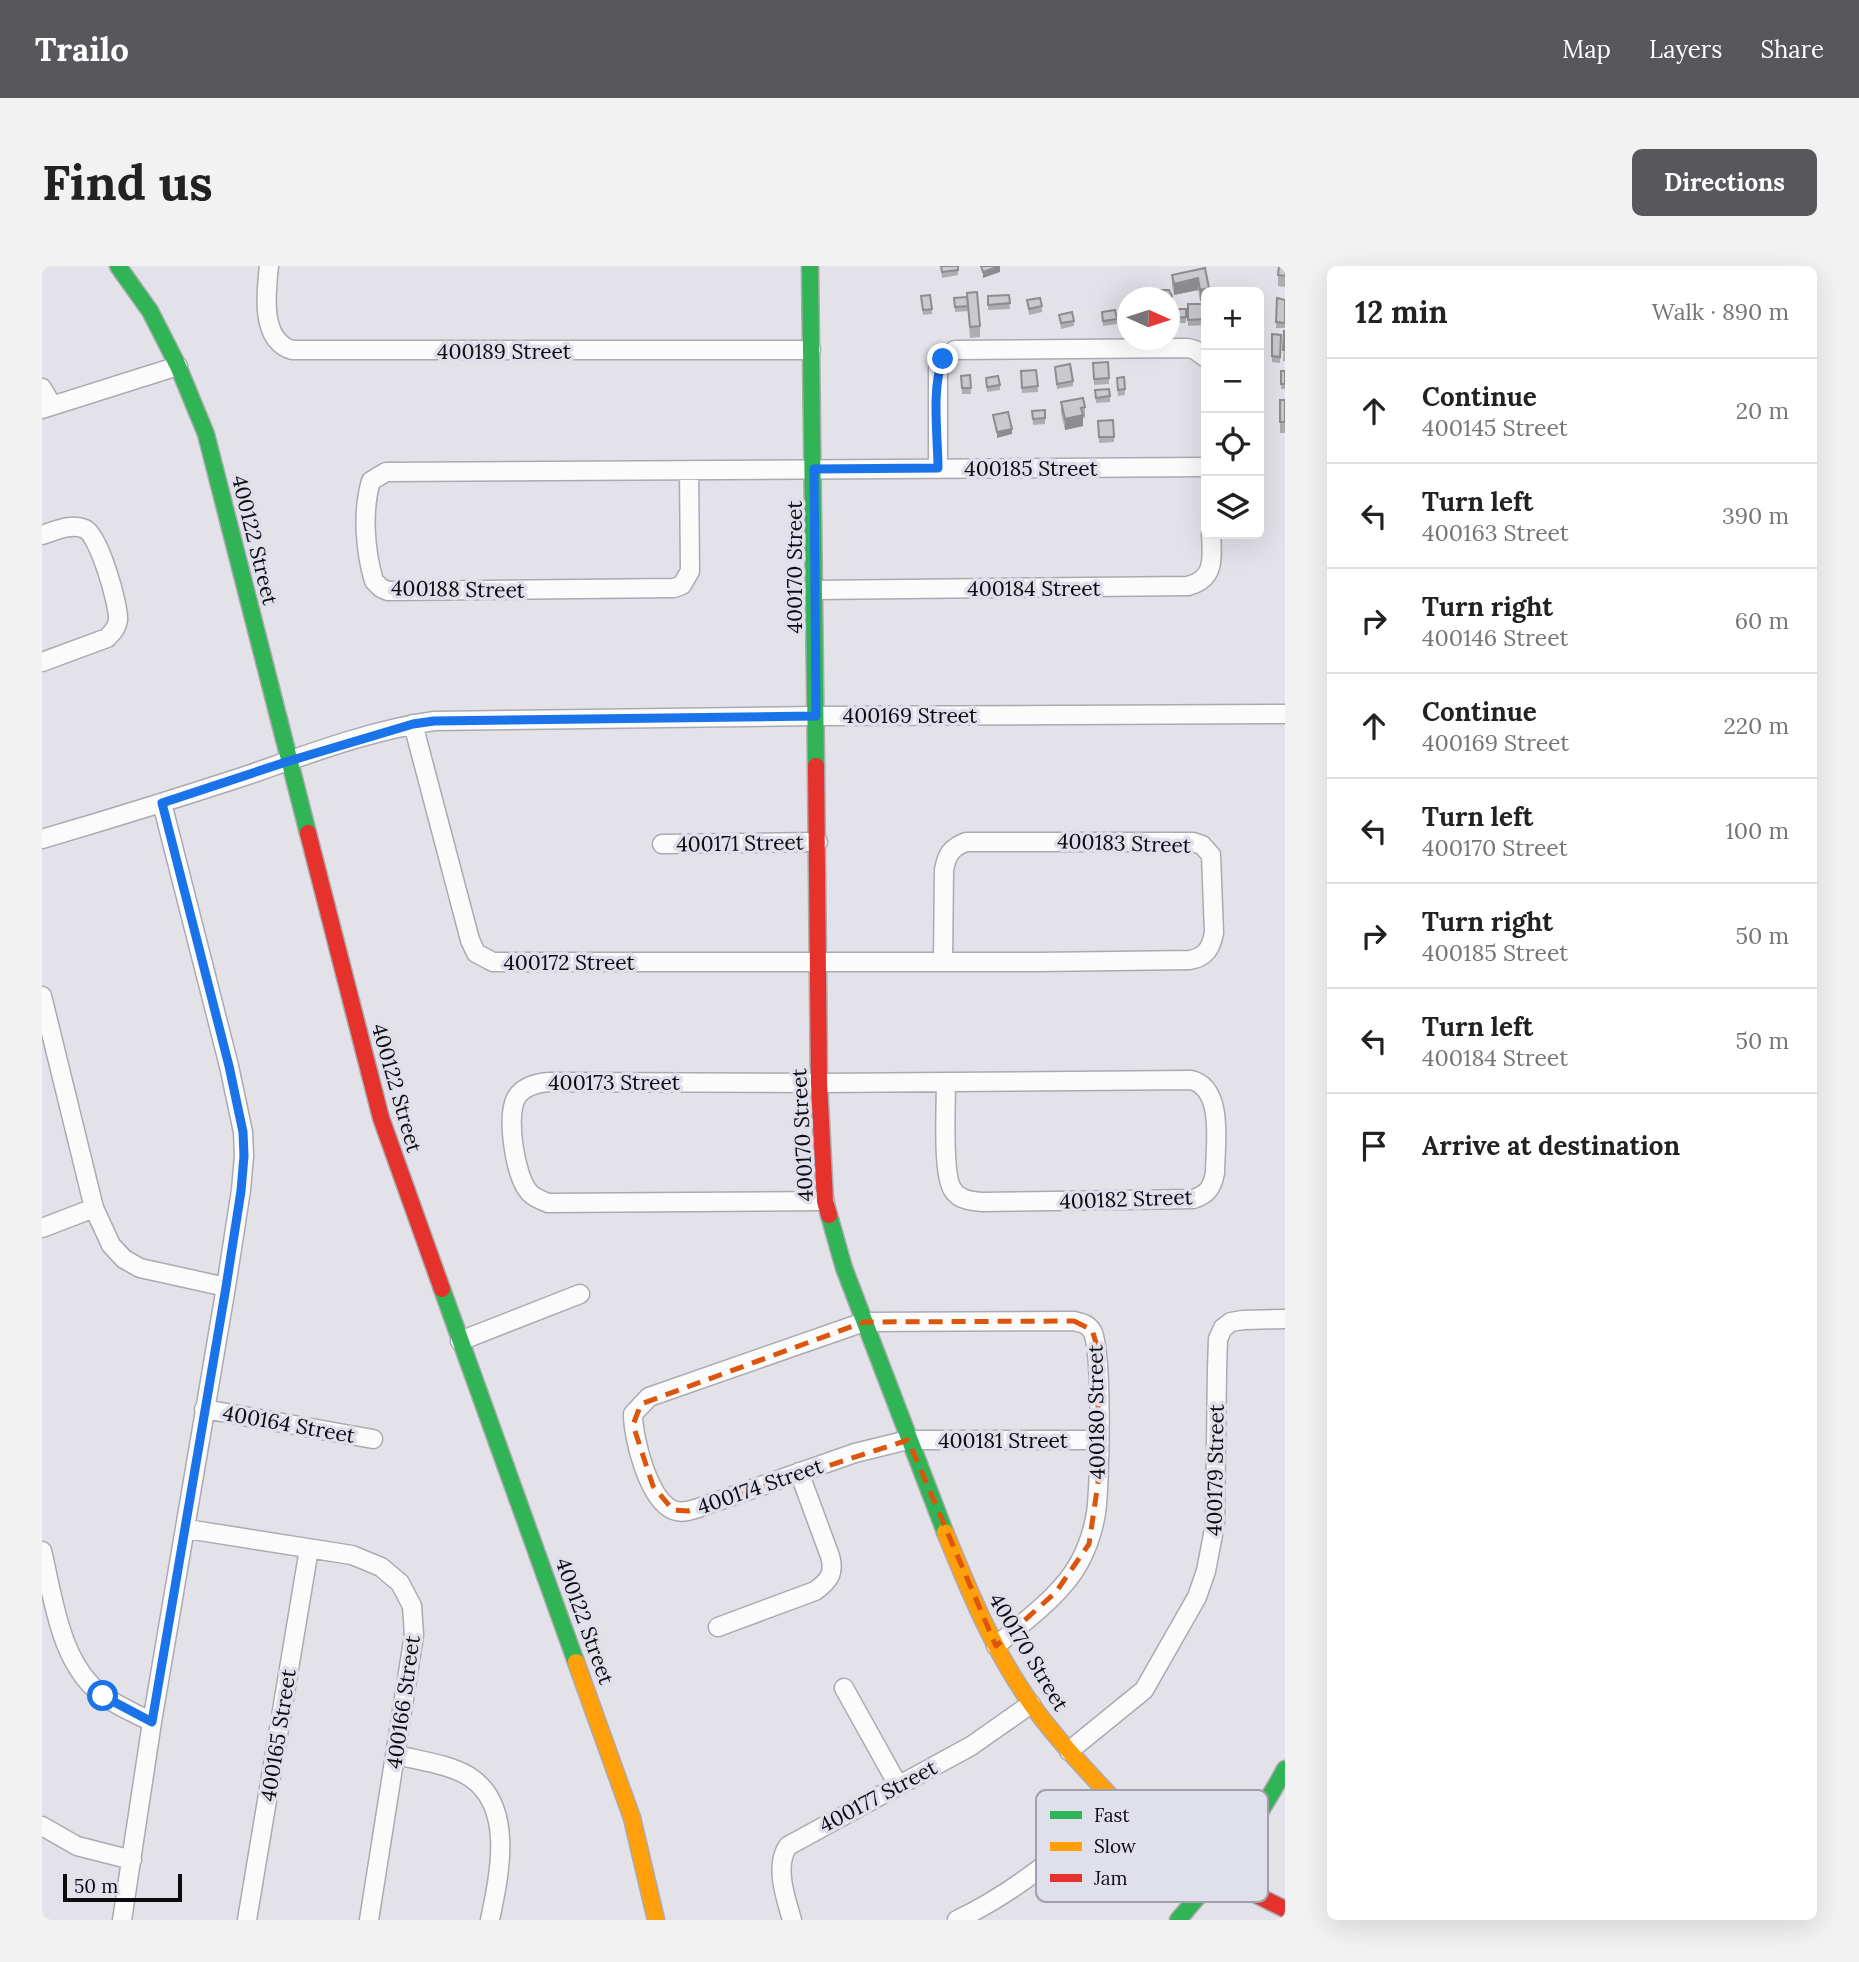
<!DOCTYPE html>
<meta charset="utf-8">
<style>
body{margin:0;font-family:Lora,serif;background:#f2f2f2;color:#222}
.controls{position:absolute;right:21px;top:21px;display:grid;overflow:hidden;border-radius:10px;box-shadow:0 7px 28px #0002}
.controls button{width:63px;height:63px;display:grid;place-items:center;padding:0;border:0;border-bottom:2px solid #e0e0e0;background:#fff;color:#222;font:35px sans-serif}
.compass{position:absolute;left:1075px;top:21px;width:63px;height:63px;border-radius:50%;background:#fff;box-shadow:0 7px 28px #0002;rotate:93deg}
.scale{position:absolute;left:21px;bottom:18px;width:119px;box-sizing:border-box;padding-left:7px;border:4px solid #0c0c10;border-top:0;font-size:19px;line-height:24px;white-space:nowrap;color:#0c0c10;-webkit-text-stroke:5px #e0dfec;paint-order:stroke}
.stop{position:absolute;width:21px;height:21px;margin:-16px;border:5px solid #1a73e8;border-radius:50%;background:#fff}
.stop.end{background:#1a73e8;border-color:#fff;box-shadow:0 2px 7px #0008}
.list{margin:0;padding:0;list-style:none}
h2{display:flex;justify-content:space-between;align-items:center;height:91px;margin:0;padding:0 28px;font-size:30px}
h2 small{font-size:23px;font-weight:400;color:#767676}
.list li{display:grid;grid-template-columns:46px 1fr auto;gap:21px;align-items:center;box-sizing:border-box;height:105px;padding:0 28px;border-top:2px solid #e0e0e0}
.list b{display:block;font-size:26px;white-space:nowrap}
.list p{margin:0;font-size:23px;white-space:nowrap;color:#767676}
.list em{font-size:23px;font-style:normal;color:#767676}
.icon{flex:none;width:38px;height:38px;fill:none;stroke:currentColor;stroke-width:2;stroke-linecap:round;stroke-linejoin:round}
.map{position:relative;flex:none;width:1243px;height:1654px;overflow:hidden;border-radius:10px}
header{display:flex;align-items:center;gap:42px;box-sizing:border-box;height:98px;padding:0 35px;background:#57575c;color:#fff}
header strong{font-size:33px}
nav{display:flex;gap:38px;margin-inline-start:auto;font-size:24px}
.intro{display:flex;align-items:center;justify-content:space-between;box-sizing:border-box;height:168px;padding:0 42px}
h1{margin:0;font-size:49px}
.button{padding:18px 32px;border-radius:10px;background:#57575c;color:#fff;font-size:24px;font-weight:700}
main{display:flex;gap:42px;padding:0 42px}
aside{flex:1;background:#fff;border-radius:10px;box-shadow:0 7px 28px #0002}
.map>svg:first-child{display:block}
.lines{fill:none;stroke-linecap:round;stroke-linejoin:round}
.street-casing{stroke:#abaab0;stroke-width:21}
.fast-casing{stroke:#abaab0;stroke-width:19}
.slow-casing{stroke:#abaab0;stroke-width:19}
.jam-casing{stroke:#abaab0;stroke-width:19}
.street{stroke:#fbfbfc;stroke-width:18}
.fast{stroke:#30b455;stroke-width:16}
.slow{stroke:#ff9f0a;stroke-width:16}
.jam{stroke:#e5322d;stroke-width:16}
.wall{fill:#aeadb1}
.shaded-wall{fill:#8d8d90}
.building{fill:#cac9ce;stroke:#8d8d90;stroke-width:2}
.route{stroke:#1a73e8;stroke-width:9}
.marked{fill:none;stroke:#dd550c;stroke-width:5;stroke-dasharray:14 9;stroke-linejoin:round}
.labels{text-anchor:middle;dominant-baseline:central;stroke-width:7;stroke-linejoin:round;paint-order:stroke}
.street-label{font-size:21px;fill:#0c0c10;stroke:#e0dfec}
.key{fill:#e0dfec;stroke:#a0a0aa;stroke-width:2}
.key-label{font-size:19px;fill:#0c0c10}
</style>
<header>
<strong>Trailo</strong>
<nav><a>Map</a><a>Layers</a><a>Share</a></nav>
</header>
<div class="intro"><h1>Find us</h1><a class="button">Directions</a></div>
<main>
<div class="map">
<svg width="1243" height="1654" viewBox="0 0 1243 1654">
<rect width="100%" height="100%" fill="#e3e2e9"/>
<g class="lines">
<g class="street-casing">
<path id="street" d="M227,0C224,27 218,74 250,84H769
M0,122L10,139
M0,143L136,100
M896,202V103L901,93L913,84L1146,82L1153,84L1164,92
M647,204L648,305L640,319L632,322L346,325L339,322L332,315C323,285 320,245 329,215L344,206L1164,201
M0,269C13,265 29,257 43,263C57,269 77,339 76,354C75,362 70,367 65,372L0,396
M773,324L1146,320C1174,313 1170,291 1169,268
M371,458L428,674L434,687L451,696H997L1148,694C1164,691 1169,682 1172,667L1169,589L1160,579L1151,576H924C909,582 905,588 902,604L901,695
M0,573C68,553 136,532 203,510C264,489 329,464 392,455L773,450L1243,448
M620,578L776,576
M0,730L52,942L69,979L82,993L98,1002L184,1021
M783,935L506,937C499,934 492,932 487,926C473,910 464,851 474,832C481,820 495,817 507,816L777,817L1149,814C1183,822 1173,881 1173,907C1170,922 1165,929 1151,933L940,936C930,935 917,934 911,924C900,910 904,838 904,816
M0,962L52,942
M418,1075L538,1028
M162,1143L331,1173
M145,1263L310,1289L339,1301L358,1317L370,1340L372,1369L327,1654
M0,1285C12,1334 18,1400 63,1431C78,1441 94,1448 110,1456
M676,1361L773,1325C787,1315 793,1307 788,1290L757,1206
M954,1380C982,1355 1019,1330 1037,1297C1046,1281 1051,1265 1054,1247C1058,1221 1061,1082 1050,1065C1046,1058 1040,1057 1032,1055L822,1056L607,1131L591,1148C591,1172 606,1233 631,1244C640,1248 650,1244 659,1241L813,1187L866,1174H1057
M802,1422L856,1519
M1027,1485L1102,1424L1155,1331L1164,1305L1173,1258L1175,1103L1176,1073L1181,1062L1189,1056L1201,1054L1243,1053
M355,1489C379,1495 407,1498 428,1511C473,1541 457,1610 448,1654
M0,1560L35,1580L90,1594
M80,1654L110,1456L184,1021L199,924L202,890L201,866L187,800L120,537
M205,1654L267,1283
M750,1654C744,1633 732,1600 746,1580L929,1480L989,1438
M915,1654C976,1625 1026,1582 1074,1536"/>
</g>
<g class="fast-casing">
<path id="fast" d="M76,0L108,45L136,100L164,168L266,567
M768,0L774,500
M787,949L802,1002L903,1266
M400,1023L534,1396
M1136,1654C1177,1607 1214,1558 1243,1503"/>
</g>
<g class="slow-casing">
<path id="slow" d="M903,1266C927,1325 952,1386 990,1439C1015,1474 1045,1505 1074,1536
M534,1396L590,1552L614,1654"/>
</g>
<g class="jam-casing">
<path id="jam" d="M774,500L777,817L783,935L787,949
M266,567L339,852L400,1023
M1074,1536C1128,1576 1182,1615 1243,1643"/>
</g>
<use href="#street" class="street"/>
<use href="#fast" class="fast"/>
<use href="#slow" class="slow"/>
<use href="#jam" class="jam"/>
</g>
<path class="wall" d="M899,0H916V9L900,12Z
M1243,1V21L1236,20V9Z
M1163,2L1167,26H1164V34L1158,35L1156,24L1132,29L1130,20V9Z
M967,29L968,43L946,44V30Z
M879,30L890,43V48L881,49Z
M925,31L938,60V71L928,72L926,45L913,46L912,32Z
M1235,32L1243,34V62H1234Z
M985,34L1000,40V46L987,49Z
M1146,38H1162L1163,59L1146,60Z
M1131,43H1144V57H1131Z
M1060,46L1075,53V58L1061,60Z
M1017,49L1032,55V60L1019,63Z
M1243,65V95H1241Z
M1230,68L1239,69L1238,97L1230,96Z
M1066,96L1067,118L1052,119L1051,97Z
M1013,101L1031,115V120L1015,123Z
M1239,105H1243V123H1239Z
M928,109L929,128H920L919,110Z
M979,111L996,120V126L980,127Z
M944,112L958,119V124L945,126Z
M1075,112L1083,123V129L1076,130Z
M1053,124L1068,130V136L1054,137Z
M1238,134H1243V167H1238Z
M1019,136L1043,141V152H1041V160L1023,164L1019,147Z
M1003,144V158L991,159L990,145Z
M1056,155L1072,171V176L1057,177Z"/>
<path class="shaded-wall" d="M958,0V6L941,12V6Z
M1156,12V24L1132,29V18Z
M1167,22V26H1164V34L1158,35V24Z
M1041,149V160L1023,164V153Z
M970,163V168L955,172V166Z"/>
<path class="building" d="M899,0H916V4L900,6Z
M939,0H958L941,6Z
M1237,0L1243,1V10L1236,9Z
M1163,2L1167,22L1158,24L1156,12L1132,18L1130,9Z
M1119,24H1127L1130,30L1128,35V32H1116Z
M935,26L938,60L928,61L925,27Z
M1103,27L1104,32H1095L1094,29Z
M888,29L890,43L881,44L879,30Z
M967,29L968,37L946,39V30Z
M925,31L926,40L913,41L912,32Z
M998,32L1000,40L987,43L985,34Z
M1235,32L1243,34V57L1234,56Z
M1146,38H1162L1163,53L1146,54Z
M1131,43H1144V51L1131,52Z
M1073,44L1075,53L1061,55L1060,46Z
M1030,46L1032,55L1019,57L1017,49Z
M1242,65H1243V84H1241Z
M1230,68L1239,69L1238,91L1230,90Z
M1066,96L1067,112L1052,113L1051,97Z
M1028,98L1031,115L1015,118L1013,101Z
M994,104L996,120L980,122L979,105Z
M1239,105H1243V118H1239Z
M928,109L929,122H920L919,110Z
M956,110L958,119L945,121L944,112Z
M1082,111L1083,123L1076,124L1075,112Z
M1067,123L1068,130L1054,132L1053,124Z
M1041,132L1043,141L1039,142L1041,149L1023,153L1019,136Z
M1238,134H1243V156H1238Z
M1003,144V152L991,153L990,145Z
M966,146L970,163L955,166L951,149Z
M1071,154L1072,171H1057L1056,155Z"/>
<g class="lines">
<path class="route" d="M61,1430L110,1456L184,1021L199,925L202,890L201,866L187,800L120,537L247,495L371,458L392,455L774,450L772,203L896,202C896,171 889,122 901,93"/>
</g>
<path class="marked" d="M1032,1055L1050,1064L1056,1083V1217L1047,1278L1014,1326L954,1380L866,1174L646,1245L631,1244L611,1220L591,1159L599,1138L822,1056Z"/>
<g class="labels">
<g class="street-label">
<text x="462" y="85">400189 Street</text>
<text x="989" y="202">400185 Street</text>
<text transform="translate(213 274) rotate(76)">400122 Street</text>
<text transform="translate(752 301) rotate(-90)">400170 Street</text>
<text x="992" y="322">400184 Street</text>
<text transform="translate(416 323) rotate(1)">400188 Street</text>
<text x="868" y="449">400169 Street</text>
<text transform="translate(698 577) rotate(-1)">400171 Street</text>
<text transform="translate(1082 577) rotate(2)">400183 Street</text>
<text x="527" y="696">400172 Street</text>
<text x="572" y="816">400173 Street</text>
<text transform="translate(355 822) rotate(74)">400122 Street</text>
<text transform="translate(760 869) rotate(-93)">400170 Street</text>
<text transform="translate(1084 933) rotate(-2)">400182 Street</text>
<text transform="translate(1054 1146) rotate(-91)">400180 Street</text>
<text transform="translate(247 1158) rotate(10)">400164 Street</text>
<text x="961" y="1174">400181 Street</text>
<text transform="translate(1173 1204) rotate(-89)">400179 Street</text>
<text transform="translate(718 1220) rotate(-19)">400174 Street</text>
<text transform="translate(543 1355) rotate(70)">400122 Street</text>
<text transform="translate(987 1386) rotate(59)">400170 Street</text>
<text transform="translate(361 1436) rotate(-82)">400166 Street</text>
<text transform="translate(236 1469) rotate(-81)">400165 Street</text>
<text transform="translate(836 1530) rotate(-28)">400177 Street</text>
</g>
</g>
<rect x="994" y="1524" width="232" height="112" rx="10" class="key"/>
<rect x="1008" y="1545" width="32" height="8" fill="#30b455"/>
<rect x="1008" y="1576" width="32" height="9" fill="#ff9f0a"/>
<rect x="1008" y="1608" width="32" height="8" fill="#e5322d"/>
<g class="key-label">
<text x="1052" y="1556">Fast</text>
<text x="1052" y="1587">Slow</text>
<text x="1052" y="1619">Jam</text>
</g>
</svg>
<div class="controls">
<button>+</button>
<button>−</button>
<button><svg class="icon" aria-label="locate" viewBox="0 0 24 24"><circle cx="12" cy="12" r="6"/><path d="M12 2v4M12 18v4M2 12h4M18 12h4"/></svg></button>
<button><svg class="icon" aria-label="layers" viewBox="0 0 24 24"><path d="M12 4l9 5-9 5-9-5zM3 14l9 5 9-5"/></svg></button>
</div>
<svg class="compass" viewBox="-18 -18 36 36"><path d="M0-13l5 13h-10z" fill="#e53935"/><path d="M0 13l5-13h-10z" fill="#767676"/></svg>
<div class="scale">50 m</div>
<div class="stop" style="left:61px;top:1430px"></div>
<div class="stop end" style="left:901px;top:93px"></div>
</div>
<aside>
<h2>12 min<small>Walk · 890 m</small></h2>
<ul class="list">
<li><svg class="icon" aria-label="ahead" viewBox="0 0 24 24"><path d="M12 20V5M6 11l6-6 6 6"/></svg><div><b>Continue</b><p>400145 Street</p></div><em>20 m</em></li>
<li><svg class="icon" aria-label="left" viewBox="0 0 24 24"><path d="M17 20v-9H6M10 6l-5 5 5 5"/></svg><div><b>Turn left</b><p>400163 Street</p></div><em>390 m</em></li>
<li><svg class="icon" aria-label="right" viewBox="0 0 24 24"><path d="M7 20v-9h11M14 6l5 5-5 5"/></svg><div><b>Turn right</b><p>400146 Street</p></div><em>60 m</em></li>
<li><svg class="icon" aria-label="ahead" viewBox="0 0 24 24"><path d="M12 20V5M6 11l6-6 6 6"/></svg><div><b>Continue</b><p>400169 Street</p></div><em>220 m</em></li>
<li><svg class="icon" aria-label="left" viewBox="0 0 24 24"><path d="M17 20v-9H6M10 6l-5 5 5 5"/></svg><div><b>Turn left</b><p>400170 Street</p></div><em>100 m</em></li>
<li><svg class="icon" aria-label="right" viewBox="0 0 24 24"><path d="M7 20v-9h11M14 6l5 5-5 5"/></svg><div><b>Turn right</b><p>400185 Street</p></div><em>50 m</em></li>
<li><svg class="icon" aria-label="left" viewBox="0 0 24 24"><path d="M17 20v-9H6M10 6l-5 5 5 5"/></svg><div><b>Turn left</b><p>400184 Street</p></div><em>50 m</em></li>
<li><svg class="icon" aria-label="arrive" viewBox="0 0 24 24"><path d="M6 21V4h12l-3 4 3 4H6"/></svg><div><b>Arrive at destination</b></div></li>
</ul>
</aside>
</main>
